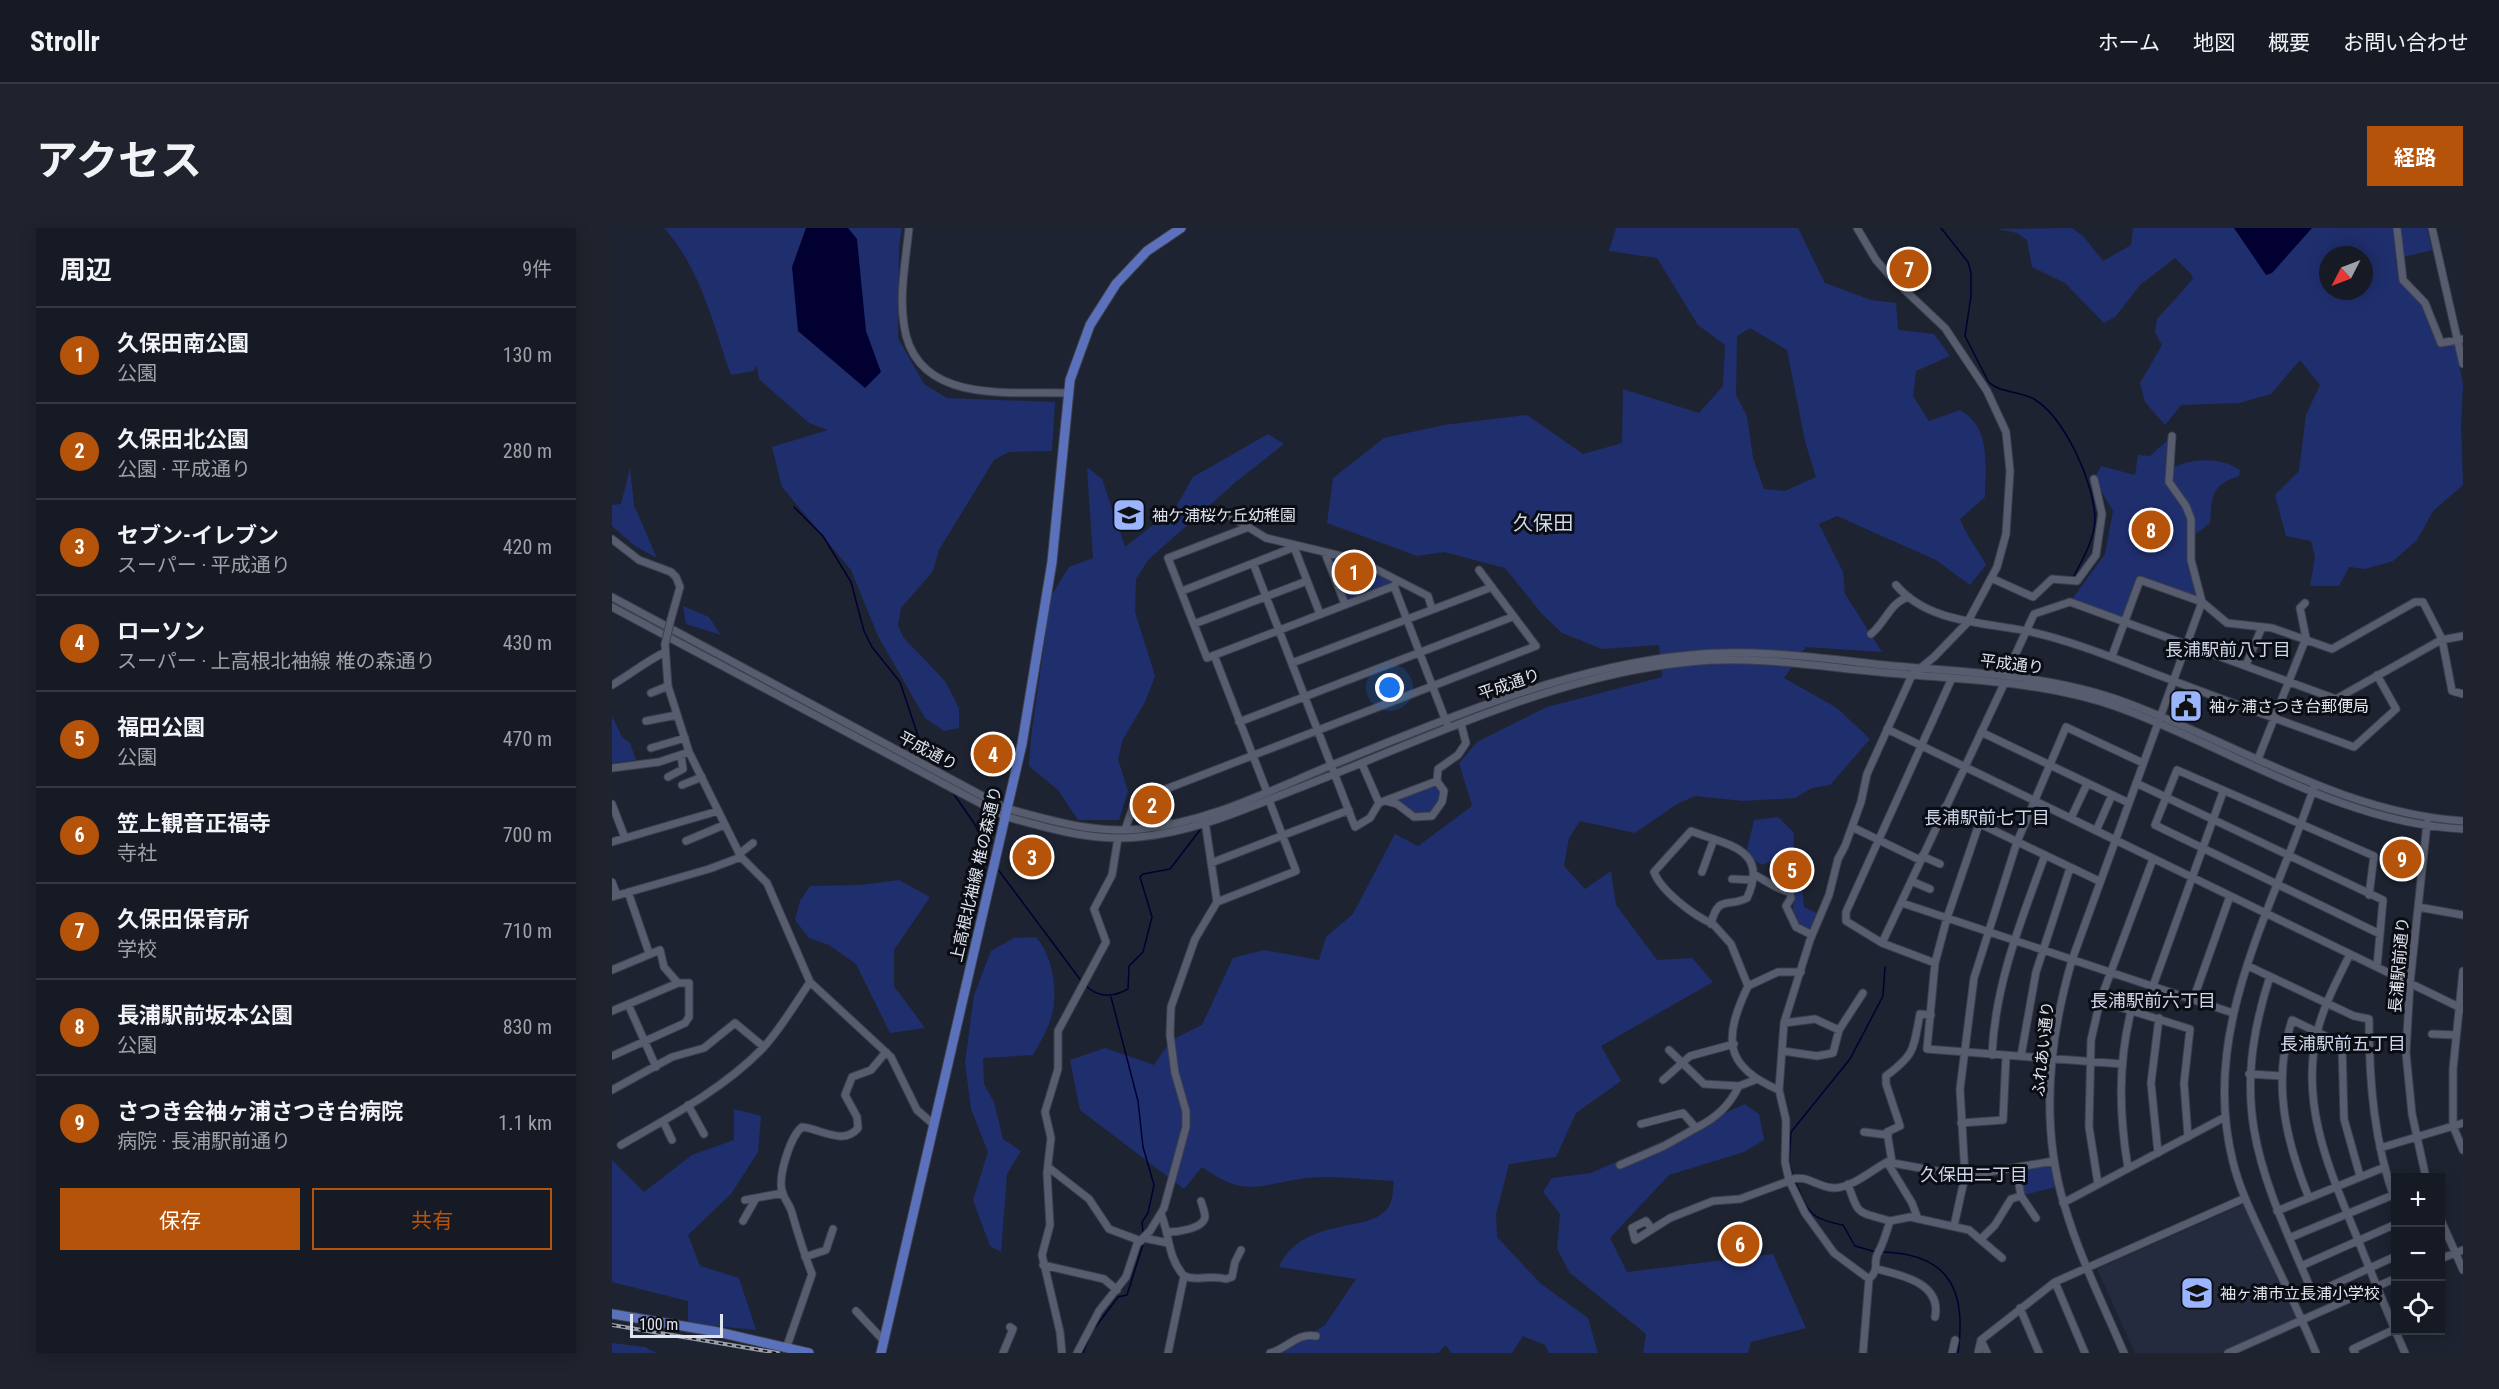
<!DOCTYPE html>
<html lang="ja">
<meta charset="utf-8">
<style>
body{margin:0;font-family:"Roboto Condensed","Noto Sans JP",sans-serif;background:#1f232d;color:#f1f3f6}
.controls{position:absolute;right:18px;bottom:18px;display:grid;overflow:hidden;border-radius:0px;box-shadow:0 3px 15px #0003}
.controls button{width:54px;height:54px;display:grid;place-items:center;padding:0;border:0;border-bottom:2px solid #353842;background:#161a25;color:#f1f3f6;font:30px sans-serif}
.compass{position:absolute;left:1707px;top:18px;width:54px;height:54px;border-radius:50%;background:#161a25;box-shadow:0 3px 15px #0003;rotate:228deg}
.scale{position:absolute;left:18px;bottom:15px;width:93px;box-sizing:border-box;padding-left:6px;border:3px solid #e0e4ee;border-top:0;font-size:16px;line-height:21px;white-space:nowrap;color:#e0e4ee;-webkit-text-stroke:4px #0a0d13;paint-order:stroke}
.you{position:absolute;left:778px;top:460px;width:21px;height:21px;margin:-15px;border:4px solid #fff;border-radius:50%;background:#1a73e8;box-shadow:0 0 0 9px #1a73e833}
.badge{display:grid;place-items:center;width:39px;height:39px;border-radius:50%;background:#b45309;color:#fff;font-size:20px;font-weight:700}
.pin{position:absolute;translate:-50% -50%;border:3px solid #fff;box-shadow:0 2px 6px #0006}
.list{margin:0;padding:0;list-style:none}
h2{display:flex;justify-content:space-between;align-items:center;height:78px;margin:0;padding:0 24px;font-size:26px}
h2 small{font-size:20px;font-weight:400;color:#9ea1a7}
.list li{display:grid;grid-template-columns:39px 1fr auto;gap:18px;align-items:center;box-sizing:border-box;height:96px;padding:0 24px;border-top:2px solid #353842}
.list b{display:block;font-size:22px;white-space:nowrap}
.list p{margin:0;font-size:20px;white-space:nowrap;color:#9ea1a7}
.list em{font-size:20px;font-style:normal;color:#9ea1a7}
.actions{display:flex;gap:12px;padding:18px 24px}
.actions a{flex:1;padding:14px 0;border:2px solid #b45309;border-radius:0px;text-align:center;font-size:21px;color:#b45309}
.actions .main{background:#b45309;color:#fff}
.icon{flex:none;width:33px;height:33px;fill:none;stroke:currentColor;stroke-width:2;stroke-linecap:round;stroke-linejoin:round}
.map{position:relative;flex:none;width:1851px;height:1125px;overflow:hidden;border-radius:0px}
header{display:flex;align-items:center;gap:36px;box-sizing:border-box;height:84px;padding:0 30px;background:#161a25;border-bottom:2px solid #353842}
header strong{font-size:28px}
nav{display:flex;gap:33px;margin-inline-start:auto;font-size:21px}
.intro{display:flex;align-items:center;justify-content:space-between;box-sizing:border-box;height:144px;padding:0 36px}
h1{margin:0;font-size:42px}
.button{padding:15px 27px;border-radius:0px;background:#b45309;color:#fff;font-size:21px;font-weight:700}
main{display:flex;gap:36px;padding:0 36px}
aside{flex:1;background:#161a25;border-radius:0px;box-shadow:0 3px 15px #0003}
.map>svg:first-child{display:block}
.built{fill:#242b3f}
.green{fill:#1f2f6d;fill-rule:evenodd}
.water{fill:#020031}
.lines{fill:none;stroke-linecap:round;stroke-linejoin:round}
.stream{stroke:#020031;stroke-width:1.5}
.minor-casing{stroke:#3c404c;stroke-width:9}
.major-casing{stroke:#3c404c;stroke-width:11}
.minor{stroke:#575d6e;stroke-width:7}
.major{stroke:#5b71bc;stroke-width:9}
.rail-casing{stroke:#999ea9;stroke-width:4}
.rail{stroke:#0a0d13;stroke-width:1.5;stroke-dasharray:4.5;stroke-linecap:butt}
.minor-bridge-casing{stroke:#3c404c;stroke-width:9;stroke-linecap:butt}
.minor-bridge{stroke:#575d6e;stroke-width:7}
.labels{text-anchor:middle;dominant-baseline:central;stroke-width:6;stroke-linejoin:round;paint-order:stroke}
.poi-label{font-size:16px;fill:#e0e4ee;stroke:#0a0d13;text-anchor:start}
.street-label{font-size:16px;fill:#e0e4ee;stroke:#0a0d13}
.neighbourhood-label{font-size:18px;fill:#d0d7eb;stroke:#0a0d13}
.quarter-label{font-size:20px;fill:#d0d7eb;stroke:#0a0d13}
</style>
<header>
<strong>Strollr</strong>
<nav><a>ホーム</a><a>地図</a><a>概要</a><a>お問い合わせ</a></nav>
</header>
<div class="intro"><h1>アクセス</h1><a class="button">経路</a></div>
<main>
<aside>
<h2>周辺<small>9件</small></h2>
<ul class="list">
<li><span class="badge">1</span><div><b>久保田南公園</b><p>公園</p></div><em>130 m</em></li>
<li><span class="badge">2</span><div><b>久保田北公園</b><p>公園 · 平成通り</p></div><em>280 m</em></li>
<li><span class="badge">3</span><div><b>セブン-イレブン</b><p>スーパー · 平成通り</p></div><em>420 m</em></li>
<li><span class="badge">4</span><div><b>ローソン</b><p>スーパー · 上高根北袖線 椎の森通り</p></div><em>430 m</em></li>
<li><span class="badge">5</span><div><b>福田公園</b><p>公園</p></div><em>470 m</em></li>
<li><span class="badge">6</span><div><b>笠上観音正福寺</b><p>寺社</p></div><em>700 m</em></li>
<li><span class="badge">7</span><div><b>久保田保育所</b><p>学校</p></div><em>710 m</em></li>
<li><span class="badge">8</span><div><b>長浦駅前坂本公園</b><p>公園</p></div><em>830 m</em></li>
<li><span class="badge">9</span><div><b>さつき会袖ヶ浦さつき台病院</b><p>病院 · 長浦駅前通り</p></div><em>1.1 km</em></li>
</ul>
<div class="actions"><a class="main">保存</a><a>共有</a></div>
</aside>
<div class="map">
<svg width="1851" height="1125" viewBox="0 0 1851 1125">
<rect width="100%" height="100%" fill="#1e2331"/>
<path class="built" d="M1632,976L1686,1090L1608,1125H1523L1485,1041Z"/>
<path class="green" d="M52,0H290L287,18L286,110L312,156L335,170L443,174L440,223L397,224L382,232L327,322L321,343L289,380L286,397L291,409L333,453L347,480V500L332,503L313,490L266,408L239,342L170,259L160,219L216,202L197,195L147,151L145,138L141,143L119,147C101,96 89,41 52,0Z
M1004,0H1186L1213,55L1259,72L1284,75L1286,102L1322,106L1338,128L1304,143L1301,168L1317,193L1348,182C1380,200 1373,238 1373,269L1348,291C1355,309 1366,321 1374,337L1358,357L1324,332L1225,288L1207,296L1231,344L1233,366L1270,424L1194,419L1172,450L1225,480L1258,511L1218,557L1200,560L1183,570L1131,573L1083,568L1065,576L1023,605L968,593L957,610L952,638L973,661L999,643L1004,677L1045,732L1080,730L1101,754L989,818L1009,853L964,885L944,929L897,936L884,986L885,1009L928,1055L976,1090L986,1125H937L933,1117L911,1108L900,1125H839L834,1117L826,1125H669L713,1097L744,1051L667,1039C692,985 764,1008 778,976C781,970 781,960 782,953C754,952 723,947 695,950C646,956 635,971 590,939L572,961L468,882L458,832L493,820L542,837L559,812L590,797L621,730L652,722L707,732L714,709L741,686L783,606L806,618L860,578L847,535L865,514L935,479L1050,449L1047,417L990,421L950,405L930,386L893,340L832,324L805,328L715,295L721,250L772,210L832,197L915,187L971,226L1010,215L1011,161L1087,185L1111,158L1113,117L1086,97L1045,30L997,23ZM1138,100L1175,122L1193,213L1204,249L1173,263L1152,261L1141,230L1135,188L1124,167L1125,108Z
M1460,0L1472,9L1491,33L1519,17L1521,0H1815L1820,22L1783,31L1793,59L1810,77L1827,117L1843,116L1851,156L1849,197L1851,257L1821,283L1805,312L1781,333L1753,341L1737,339L1727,358H1698L1703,329L1699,313L1674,308L1663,267L1687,243L1694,187L1708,157L1688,132L1659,166L1627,175L1569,177L1553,197L1533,174L1528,155L1550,117L1543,104L1545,91L1581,51L1579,46L1563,30L1528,57L1503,89L1492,95L1453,55L1420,39L1415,12L1405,5L1385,1ZM1716,27H1752V63H1716Z
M656,206L672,216L625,253L536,332L524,351L523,384L543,448L533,474L511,511L506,531L516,563L507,592H466L446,562L417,538L419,509L439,368L457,339L481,330L475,239L490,251L513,319L564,279L581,249Z
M1560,208L1557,242C1577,230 1607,228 1628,242L1627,248C1599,257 1600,268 1598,295L1580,309L1579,332L1590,374L1529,352L1513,394L1458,374L1493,326L1501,283L1482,251L1489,238L1523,247L1526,227L1538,228Z
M18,240L22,277L45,330L23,318L0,298V277L9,276Z
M717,328L744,335L781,355L734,372Z
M71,378L97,389L109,407L74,396Z
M0,488L10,509L18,515L24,532L0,535Z
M825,553L831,569L820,588L811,590L774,573Z
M553,563L561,589L546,582L524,578V575Z
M1166,589L1182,605L1181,631L1189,651L1192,679L1208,687L1201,705L1187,700C1178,684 1182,683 1181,667C1180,655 1175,645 1170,634L1160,633L1150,637L1134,626L1142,592Z
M287,652L318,669L282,722V758L313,800L278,805L244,736L217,717L197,710L183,692L188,673L198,658L249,657Z
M424,709C442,729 447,768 438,793C434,805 427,816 421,827L371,830L372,856L382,874L391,911L409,923L395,946L389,1024L378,1018L361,972L376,924L359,881L353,835L362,767L379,723L402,710Z
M1133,876L1147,886L1152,912L1132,924L1057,947L998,1010L1015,1044L1161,1026L1194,1100L1139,1114L1136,1125H1031L1034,1106L958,1045L945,1021L948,986L931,964L940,950L979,945Z
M122,881L149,888L146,924L119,966L76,1007L88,1038L127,1050L144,1102L76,1095V1073L0,1054V932L32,964L80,927L122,912Z
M1442,933L1447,958L1409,968L1404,940Z
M0,1115L33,1119L44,1125H0Z"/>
<path class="water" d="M194,0H236L245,11L254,103L269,144L253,160L186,103L180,39Z
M1622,0H1700L1660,45L1654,47Z"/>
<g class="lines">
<path class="stream" d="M1329,0L1356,34L1359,45V68L1353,108L1376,153C1386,165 1408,163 1422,171C1453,190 1483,256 1483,292C1482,312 1471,331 1462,348
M182,279L211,308L239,354L252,403L260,419L288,454L310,520L323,539
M341,565L362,595L380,631
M385,640L470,754
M473,757C486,770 500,770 516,761L517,738L531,724L540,689L528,649L531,646L558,641L588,602
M499,769L526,873L531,919L542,957L536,985L530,994L531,1005
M1181,949L1177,935L1179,904L1238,831L1271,768L1273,739
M1183,953C1197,985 1196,990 1231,997L1243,1018L1264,1024
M1269,1024C1337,1025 1355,1062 1346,1125
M471,1125L479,1105L506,1069L515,1067L532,1013"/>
<g class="minor-casing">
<path id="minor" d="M297,0C294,31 287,66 292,97C303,177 396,163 456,165
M1245,0L1264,32L1280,50L1333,100L1375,163L1394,204L1398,243L1394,306L1385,339L1355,395L1322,429L1300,447L1255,546L1249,574L1233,618L1226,631L1217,667L1198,712L1172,795L1167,862L1174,892L1173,934L1177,952L1193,985L1222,1025L1257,1051L1251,1125
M1785,0L1791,52L1813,75L1829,115L1851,111
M1820,0L1851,136
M610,283L654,310L746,332L816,368L820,381
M634,300L556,330L595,430L782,358
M0,311L27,332L59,344L64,349L68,359L59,391
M682,319L708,386
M713,325L733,376
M641,335L743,599L758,590L767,575L825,553
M1379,350L1421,369L1440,351L1465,353L1484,327L1490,286L1482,251
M784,355L782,358L835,496
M1284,357C1316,395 1371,394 1415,403C1466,414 1513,435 1562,453C1622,476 1682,497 1742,519L1784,481L1765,447
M570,363L685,318
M0,369L393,580C438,592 481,606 528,601C594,595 655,564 715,539C828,493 956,438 1078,427C1146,420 1214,431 1282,438C1361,445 1440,447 1515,475C1626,516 1730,585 1851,593
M0,379L392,588C436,600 480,614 527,609C583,604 635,580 687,560C812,512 942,447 1077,434C1140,427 1204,438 1267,444C1347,452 1431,452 1508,480C1621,521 1728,595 1851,601
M582,396L695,353
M1259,406C1274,394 1278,374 1297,369
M53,416L56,458L77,524L129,629L155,655L198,754L279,829L305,882L321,896
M602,427L655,564
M1500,428L1528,352L1590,374L1615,395L1660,400L1720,421L1803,374H1811L1830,411L1840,463L1851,466
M680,435L880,359
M1634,437L1650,399
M1394,447L1422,386L1458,374L1724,471L1829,412L1851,408
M0,457C19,446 33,434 53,424
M39,465L56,458
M34,493L65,487
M627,494L900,389
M1275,501L1851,781
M1369,504L1517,575
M39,520L73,510
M1646,531L1694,410L1688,380L1693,375
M750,536L767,575
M0,540L47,534L77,524
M56,549L71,541L69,527
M1524,555L1771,672L1765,739
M70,557L90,549
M1702,559C1661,682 1587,801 1621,934C1628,963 1642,990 1655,1018C1672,1053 1689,1089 1704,1125
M774,573L785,576L802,589L820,588L830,574L832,563L825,553L826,541L846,527L854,515L849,496
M0,576L13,610
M1333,579L1487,653
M521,581L541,584L555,591
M1459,590L1475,556
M593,593L605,674
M1367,596L1335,690L1323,735L1315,821L1510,836
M1240,599L1308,632
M513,602L523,573L924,418L867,342
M1484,603L1500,567
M74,613L112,597
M0,614L106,583
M127,626L141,615
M1310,628L1328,636
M599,635L737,582
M1090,644L1102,611
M1143,647C1155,653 1165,662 1178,664L1179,670L1174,678L1184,699L1200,707
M1120,651L1141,652
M1299,653L1318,661
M0,654L5,667
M16,664L37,725
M1757,667L1762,628L1565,542L1543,597L1768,706
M0,669L97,641L129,629
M1290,675L1621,785
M1806,679L1851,687
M1099,696C1106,666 1116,680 1135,670C1158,620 1114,617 1079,603L1042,644C1049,663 1082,688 1101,696L1119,716L1136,758
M1270,715L1392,456
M1738,726C1726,751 1713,774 1706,801C1687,874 1717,941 1744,1007C1760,1047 1776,1086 1793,1125
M1323,735L1270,715L1234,693V684L1340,450
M1636,738L1742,788L1757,791C1757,853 1762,916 1784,975
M0,742L48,722L52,739L66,755
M1851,743L1841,841V898L1851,922
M1658,748C1615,882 1649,944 1701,1066L1784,1028
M1541,758L1611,564
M1581,772L1618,668
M1488,773L1578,801L1572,855L1576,909
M16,776L44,839
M0,783L66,755H77V789L73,795L0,828
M1172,795L1203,791L1227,802
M1820,806L1844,807
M1730,816L1732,891L1748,948
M1057,822L1092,856L1127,858L1143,852
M1171,823L1205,828L1221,825L1227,802L1251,765
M1380,827C1383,756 1409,693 1433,627
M1409,828L1424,744L1458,640
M1637,846L1670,848
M1051,852L1078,828L1122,816
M0,862L60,829L92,820L123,795L152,819
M1167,862C1110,838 1112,809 1136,758L1166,744H1189
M76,877L92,906
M51,893L60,912
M1349,895L1391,892L1394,828
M1029,896L1071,885L1084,900C1104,890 1117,878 1127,858
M1252,904L1276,907
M9,917C58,889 111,861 150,821C168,802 183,776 198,754
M1768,920L1851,895
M1546,925L1539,855L1547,790
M1275,934L1300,975L1306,991
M1280,934L1275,904L1288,898L1274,856V848C1304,826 1301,821 1308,786L1319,787
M1008,937L1052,918L1084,900
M436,939L477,971L497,1001L529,1013
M1404,940L1409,968L1424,990
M1516,940C1507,886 1506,836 1519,783
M1814,950L1800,886L1794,825L1798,755L1815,595
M1177,952C1195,945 1205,960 1223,960C1241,959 1260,942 1275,934L1353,948L1442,933
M1236,956C1247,989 1245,983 1278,993
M1486,956L1477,899L1479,812L1488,773L1541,631
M1697,970C1673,911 1660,853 1680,792L1730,816H1757
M133,972L171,965
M1451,975L1613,889
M1665,983L1773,939
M549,986C558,1007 555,1029 572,1048C587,1054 598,1046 614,1051L620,1049L623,1034L629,1022
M1828,990L1851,1042
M131,993L143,972
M1342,998L1353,948L1348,861L1362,750L1405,614L1454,499L1531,535
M1040,1001L1034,993L1020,1000L1023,1012L1058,990L1101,973L1128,971L1177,953
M556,1004C565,1004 591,1001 593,989C593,984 590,977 589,973
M532,1010L556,1015
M1370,1010L1383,997L1399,971L1409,968
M1677,1010L1781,967
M193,1029L214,1022L221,1001
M1828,1031L1851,1022
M431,1037L492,1051L505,1062
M1689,1038L1784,996
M1265,1041C1289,1047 1330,1055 1323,1089
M1257,1051C1269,1040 1260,1035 1266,1025C1272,1014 1274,1005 1278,993L1298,989L1357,1002L1390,1030
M1443,1054L1473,1125
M1408,1080L1427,1125
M244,1083L272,1113
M175,1118L200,1046C192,1026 186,1006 180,985C178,977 172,971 170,963C166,948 178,909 190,899C209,901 232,918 246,900L245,889L233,867L240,849L259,842L274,824
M391,1125L401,1101L398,1099
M450,1125L448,1104L430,1027L438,997L435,945L439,910L433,884L446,841V803L494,714L482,681L500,647L506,610
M465,1125L487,1083L514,1049L525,1016L538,1003L552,980L574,899V883L563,845L558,807L559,779L583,711L605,674L684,643L657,572
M556,1125L572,1048
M658,1125C675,1121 685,1104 704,1108
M1340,1125L1343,1112
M1366,1125L1369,1112
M1375,1125L1369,1112L1443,1054L1633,970
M1512,1125C1491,1076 1467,1028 1452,976C1428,896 1437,811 1460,732L1590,374L1579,332V291L1574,278L1557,254L1560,208
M1616,1125L1784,1050
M1743,1125L1741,1121L1783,1101"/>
</g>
<g class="major-casing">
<path id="major" d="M0,1086L106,1104L197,1125
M269,1125L410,516L440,334L458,152L478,97L504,56L535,23L569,0"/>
</g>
<use href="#minor" class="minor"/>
<use href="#major" class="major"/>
<g class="rail-casing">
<path id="rail" d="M0,1097L166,1125"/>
</g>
<use href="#rail" class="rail"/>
<g class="minor-bridge-casing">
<path id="minor-bridge" d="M53,416L59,391"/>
</g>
<use href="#minor-bridge" class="minor-bridge"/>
</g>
<defs>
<g id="school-square" transform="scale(1.725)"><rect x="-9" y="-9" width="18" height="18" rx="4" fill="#9ab5fd" stroke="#0a0d13"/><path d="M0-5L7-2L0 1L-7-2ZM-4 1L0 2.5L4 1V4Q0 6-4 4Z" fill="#111"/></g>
<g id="civic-square" transform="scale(1.725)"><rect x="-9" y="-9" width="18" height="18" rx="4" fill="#9ab5fd" stroke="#0a0d13"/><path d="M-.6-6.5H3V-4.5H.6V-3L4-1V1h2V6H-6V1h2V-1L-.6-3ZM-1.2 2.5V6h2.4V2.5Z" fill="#111"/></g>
</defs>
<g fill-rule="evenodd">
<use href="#school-square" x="517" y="287"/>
<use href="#civic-square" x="1574" y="478"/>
<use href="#school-square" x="1585" y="1065"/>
</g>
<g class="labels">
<g class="poi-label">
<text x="540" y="287">袖ケ浦桜ケ丘幼稚園</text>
<text x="1597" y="478">袖ヶ浦さつき台郵便局</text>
<text x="1608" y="1065">袖ヶ浦市立長浦小学校</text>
</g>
<g class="street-label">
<text transform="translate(1400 436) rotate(7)">平成通り</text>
<text transform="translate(897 456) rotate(-19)">平成通り</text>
<text transform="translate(316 523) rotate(28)">平成通り</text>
<text transform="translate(364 646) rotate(-77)">上高根北袖線 椎の森通り</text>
<text transform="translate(1787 737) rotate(-85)">長浦駅前通り</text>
<text transform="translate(1431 821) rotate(-84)">ふれあい通り</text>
</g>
<g class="neighbourhood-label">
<text x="1616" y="421">長浦駅前八丁目</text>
<text x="1375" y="589">長浦駅前七丁目</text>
<text x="1541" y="772">長浦駅前六丁目</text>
<text x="1731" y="815">長浦駅前五丁目</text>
<text x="1362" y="946">久保田二丁目</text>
</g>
<g class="quarter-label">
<text x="931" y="295">久保田</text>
</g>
</g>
</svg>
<div class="controls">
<button>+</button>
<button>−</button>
<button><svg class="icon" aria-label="locate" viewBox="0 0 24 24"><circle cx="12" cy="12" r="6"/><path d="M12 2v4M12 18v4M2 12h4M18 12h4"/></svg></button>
</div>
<svg class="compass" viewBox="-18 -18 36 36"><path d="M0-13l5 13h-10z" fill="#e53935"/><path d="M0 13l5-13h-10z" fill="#9ea1a7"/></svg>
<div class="scale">100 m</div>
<div class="you"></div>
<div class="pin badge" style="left:742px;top:344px">1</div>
<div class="pin badge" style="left:540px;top:577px">2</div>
<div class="pin badge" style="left:420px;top:629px">3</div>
<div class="pin badge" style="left:381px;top:526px">4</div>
<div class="pin badge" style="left:1180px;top:642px">5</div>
<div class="pin badge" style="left:1128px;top:1016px">6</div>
<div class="pin badge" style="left:1297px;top:41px">7</div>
<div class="pin badge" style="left:1539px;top:302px">8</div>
<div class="pin badge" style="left:1790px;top:631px">9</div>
</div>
</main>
